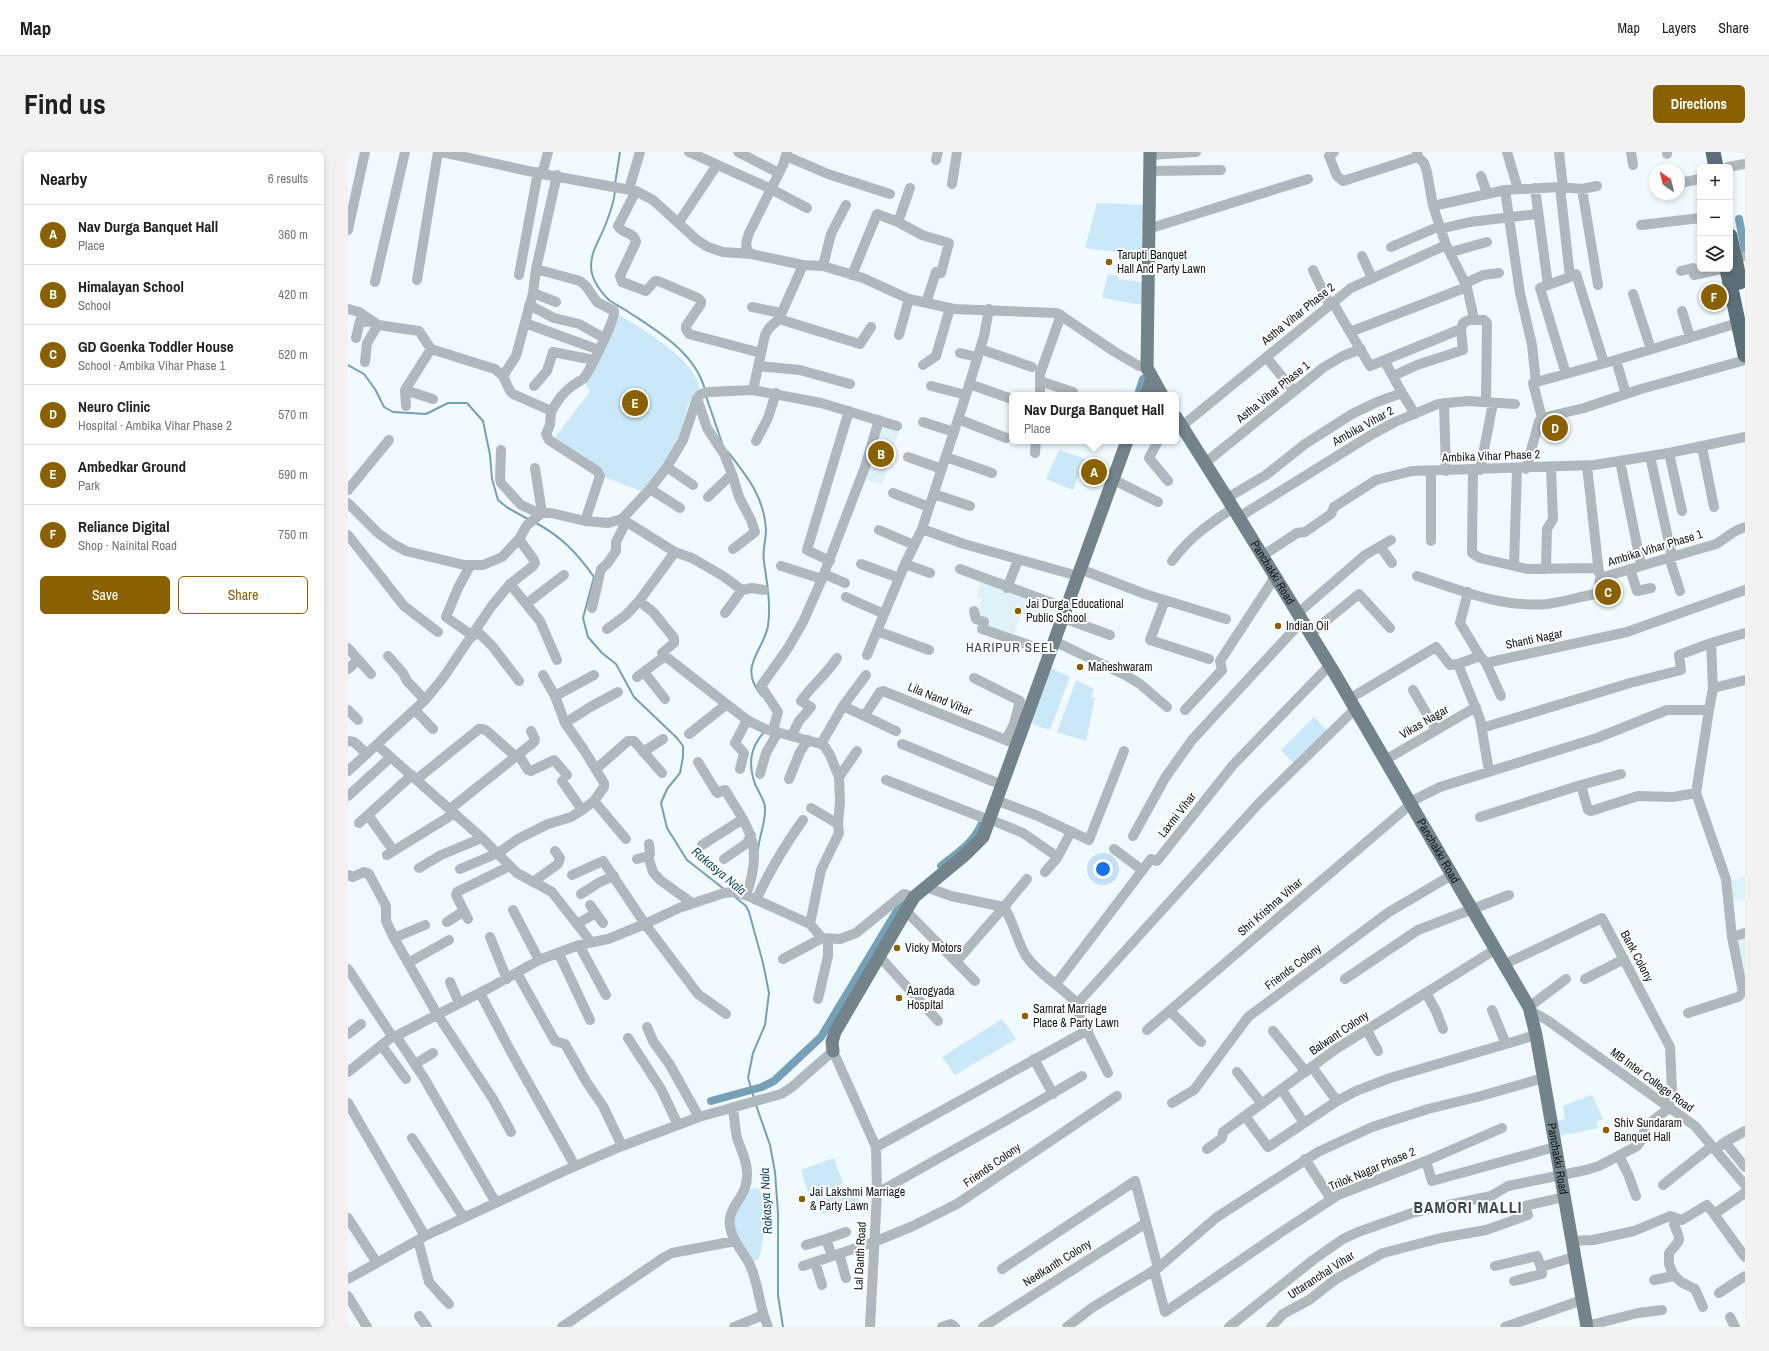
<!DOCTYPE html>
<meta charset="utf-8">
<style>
body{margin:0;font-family:"Archivo Narrow",sans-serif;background:#f2f2f2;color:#202124}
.controls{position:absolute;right:12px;top:12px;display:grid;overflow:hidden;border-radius:6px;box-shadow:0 2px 6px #0003}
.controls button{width:36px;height:36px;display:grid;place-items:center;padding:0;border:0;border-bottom:1px solid #e0e0e0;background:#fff;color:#202124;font:20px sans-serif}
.compass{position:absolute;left:1301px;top:12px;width:36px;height:36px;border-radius:50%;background:#fff;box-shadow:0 2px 6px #0003;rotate:325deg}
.you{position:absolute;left:755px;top:717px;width:14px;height:14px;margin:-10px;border:3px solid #fff;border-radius:50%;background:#1a73e8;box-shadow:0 0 0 6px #1a73e833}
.badge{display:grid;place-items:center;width:26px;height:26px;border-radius:50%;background:#896100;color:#fff;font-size:13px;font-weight:700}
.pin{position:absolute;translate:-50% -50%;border:2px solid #fff;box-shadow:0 1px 4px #0006}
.popup{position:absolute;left:661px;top:240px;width:170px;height:52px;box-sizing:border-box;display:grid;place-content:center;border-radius:6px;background:#fff;filter:drop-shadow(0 1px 3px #0005);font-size:13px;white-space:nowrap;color:#757577}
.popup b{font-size:15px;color:#202124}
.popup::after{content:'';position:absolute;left:50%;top:100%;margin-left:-8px;border:8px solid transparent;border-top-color:#fff}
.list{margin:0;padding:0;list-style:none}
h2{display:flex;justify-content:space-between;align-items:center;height:52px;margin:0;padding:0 16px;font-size:17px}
h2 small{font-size:13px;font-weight:400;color:#757577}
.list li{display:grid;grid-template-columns:26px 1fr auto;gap:12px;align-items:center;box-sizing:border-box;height:60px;padding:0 16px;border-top:1px solid #e0e0e0}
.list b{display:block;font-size:15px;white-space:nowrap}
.list p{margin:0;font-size:13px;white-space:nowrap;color:#757577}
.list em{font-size:13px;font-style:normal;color:#757577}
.actions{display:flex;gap:8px;padding:12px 16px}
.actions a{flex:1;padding:9px 0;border:1px solid #896100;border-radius:6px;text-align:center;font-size:14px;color:#896100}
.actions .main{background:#896100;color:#fff}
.icon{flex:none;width:22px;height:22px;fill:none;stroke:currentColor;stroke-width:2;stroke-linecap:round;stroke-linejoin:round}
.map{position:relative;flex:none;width:1397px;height:1175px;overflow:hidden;border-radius:6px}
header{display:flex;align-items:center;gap:24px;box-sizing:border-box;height:56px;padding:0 20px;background:#fff;border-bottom:1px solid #e0e0e0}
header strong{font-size:19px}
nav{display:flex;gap:22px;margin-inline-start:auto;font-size:14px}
.intro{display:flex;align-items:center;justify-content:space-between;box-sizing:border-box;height:96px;padding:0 24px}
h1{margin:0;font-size:28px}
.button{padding:10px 18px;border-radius:6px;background:#896100;color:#fff;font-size:14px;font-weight:700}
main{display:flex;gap:24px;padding:0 24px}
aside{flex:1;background:#fff;border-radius:6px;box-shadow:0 2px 6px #0003}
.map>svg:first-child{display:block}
.built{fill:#dff1f9}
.green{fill:#cae8f7}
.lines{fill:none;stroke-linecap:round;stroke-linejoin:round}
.stream{stroke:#76a0b5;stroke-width:2}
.canal{stroke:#76a0b5;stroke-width:8}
.minor{stroke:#afb8bd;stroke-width:10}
.major{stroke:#72838b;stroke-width:13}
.highway{stroke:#5c6f79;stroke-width:15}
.poi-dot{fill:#896100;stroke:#fff;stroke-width:1.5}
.labels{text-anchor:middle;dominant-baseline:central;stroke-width:4;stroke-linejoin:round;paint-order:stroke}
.poi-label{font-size:12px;fill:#11181c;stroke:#fff;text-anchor:start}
.street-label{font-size:12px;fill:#11181c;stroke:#fff}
.neighbourhood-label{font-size:13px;letter-spacing:1px;fill:#354750;stroke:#fff}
.water-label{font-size:13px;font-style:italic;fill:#154c64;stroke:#fff}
.district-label{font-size:16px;font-weight:bold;letter-spacing:1px;fill:#354750;stroke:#fff}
</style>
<header>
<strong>Map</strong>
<nav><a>Map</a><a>Layers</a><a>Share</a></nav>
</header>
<div class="intro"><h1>Find us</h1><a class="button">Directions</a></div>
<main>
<aside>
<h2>Nearby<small>6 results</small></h2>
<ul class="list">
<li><span class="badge">A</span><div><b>Nav Durga Banquet Hall</b><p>Place</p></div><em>360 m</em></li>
<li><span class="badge">B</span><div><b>Himalayan School</b><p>School</p></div><em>420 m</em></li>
<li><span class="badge">C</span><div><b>GD Goenka Toddler House</b><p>School · Ambika Vihar Phase 1</p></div><em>520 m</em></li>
<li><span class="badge">D</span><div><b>Neuro Clinic</b><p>Hospital · Ambika Vihar Phase 2</p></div><em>570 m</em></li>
<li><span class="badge">E</span><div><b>Ambedkar Ground</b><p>Park</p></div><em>590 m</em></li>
<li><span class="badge">F</span><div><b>Reliance Digital</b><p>Shop · Nainital Road</p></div><em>750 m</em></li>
</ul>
<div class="actions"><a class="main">Save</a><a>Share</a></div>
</aside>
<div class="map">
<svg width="1397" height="1175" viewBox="0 0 1397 1175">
<rect width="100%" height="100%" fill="#f1fafe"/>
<path class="built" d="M532,272L551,278L534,333L515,326Z
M633,428L712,455L705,471L688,463L686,467L673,462L665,485L636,475L628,464L634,447L629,445Z
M1397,724V748L1385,749L1383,729Z
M1397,784V836L1387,788Z"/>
<path class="green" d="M749,51L795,53L794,103L737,96Z
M760,122L770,124V127L794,130V153L754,146Z
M270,162C294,177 349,208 351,237C336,250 338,268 331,286C323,305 307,323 293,339L259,326L252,318L207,285L242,240L237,229Z
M711,298L737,307L725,338L698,327Z
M703,516L722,525L702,578L686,573L683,569Z
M728,528L746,537L743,545L747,546L738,589L709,580Z
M966,565L979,579L946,612L933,598Z
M654,867L668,887L607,923L594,905Z
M1244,943L1255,967L1248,970L1251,976L1211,984L1208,969L1217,967L1215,954Z
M486,1006L495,1032L461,1044L453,1018Z
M508,1035L511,1051L473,1062L468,1048Z
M411,1036C422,1061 416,1081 411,1107L402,1110L392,1092L384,1065L402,1037Z"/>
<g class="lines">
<path class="stream" d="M267,32L272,0
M267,39C266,50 261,64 257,74C252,87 243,99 243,114C243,127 252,139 261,148C266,152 273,155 279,159C309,179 347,200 357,238
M0,213L16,222L27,237L36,255L45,260L78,262L100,251H119L135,269L142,303L144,327L150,348L160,356L180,367
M358,244L374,291
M380,300C399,324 416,345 418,377C418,389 414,399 416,410C419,431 423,452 420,474C415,500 389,515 414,544
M188,371C214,385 229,401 246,425L235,466L240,485L254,501L268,512L286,545L329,586L335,594V605L332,621L319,637L313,651L319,676L339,708L376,737
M410,698C411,684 418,670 417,655C416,647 410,639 407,632C400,612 402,596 416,580
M387,745L398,754L401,760L415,811L421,841L417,873L405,901L400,926L406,946
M408,953L422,993L427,1020L430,1061V1143L435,1175"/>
<path class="canal" d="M1391,67L1397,98
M790,243L795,227
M593,714C608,702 627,690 634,671
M363,949L414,935L426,929L473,885L550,757L561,744"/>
<path class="minor" d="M94,0L194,22L288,39L305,48L349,88L360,95L375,100L403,102L455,113L475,114L515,126L561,147L606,157L709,161L767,200L791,214L799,216
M341,0L423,37L459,56
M390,0L431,21
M986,0L981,4L989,24L995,29L1070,5
M1069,0L1070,5L1076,11L1079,20L1085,54L1098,93L1119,135L1126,167
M1159,0L1170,37
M1211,0L1215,35
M1283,0L1285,13
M1319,0V2
M802,3L848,0
M438,4L480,22L542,42
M588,8L590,0
M1380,15L1397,12
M802,19L873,18
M194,22L200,0
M1133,24L1139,41
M1331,31L1352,27
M604,32L609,0
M1212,35L1222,125L1228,122L1256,211
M1187,36L1200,133L1192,136L1218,222
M281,37L292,0
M1234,37L1250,133
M1157,38L1172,141L1184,193L1188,230
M288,39L270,74C274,82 287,80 288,90L272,124L274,130L298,139L307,129H310L350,146L353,149V152L338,174V177L341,182L413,201
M1085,54L1157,38L1212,35L1234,37L1249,34
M331,70L369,13
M550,70L574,83L601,91L593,121L588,120L578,151
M1293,73L1352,66
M800,77L960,27
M1092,77L1122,70L1189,62
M0,78L17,0
M1043,95L1092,74
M1103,100L1139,90
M403,102C396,96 398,90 401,81L435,13L439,0
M1014,104L1024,126
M1386,106L1397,104
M475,114L483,82L498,53
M188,117L232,129L238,134L249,150L266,159C268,166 242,218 236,226C233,229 228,231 224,234C214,241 209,250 203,260
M965,118L982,154
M1333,119L1345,116L1346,123L1373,117
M171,123L190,20
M504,123L529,62L550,70L562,36
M69,128L90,0
M27,130L57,0
M1118,131L1135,123L1151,121
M1200,133L1222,125
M185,141L208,150
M1285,142L1303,197
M985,151L1022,214L1113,177
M181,153L206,166L231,172L256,186
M404,155L433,161
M0,157L11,160L30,173L71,179L83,197L147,217L155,224L162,239L165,242L201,258L203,260L202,273L198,282L201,288L249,319L252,324L237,369
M1334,159L1342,185
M431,167L512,192L523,175
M177,171L251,198
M1002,180L1119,135
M551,183L561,147
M8,186L12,169L25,170
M632,197L684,215
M612,201L629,205
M918,205L946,239
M1268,208L1278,242
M17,210L19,191L30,173
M575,213L588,204L602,156
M410,214L452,218L502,232
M155,224L168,204L185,141L188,117L209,23
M1045,224L1069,213L1115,198L1113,177L1115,171L1121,168H1136L1139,171L1138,250
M692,229L725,240
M621,232L664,247
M186,234L199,219L205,200L246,208
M583,234L618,243
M57,238L85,247
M405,238L417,183L421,176L431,167L455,113
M1054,241L1067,262
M692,243V222L713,163
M349,246L359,276L376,302L384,322L391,345L403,368L407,380L385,397
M1096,251L1098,319
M58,254L57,238L83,197
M1194,266L1185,231L1268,208L1390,171
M610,267L658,286
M575,270L606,280
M834,274L1003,136L1098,93
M408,289L420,266L428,241
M810,289L801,306L820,329
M1354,295L1366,355
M153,298L152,327L153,331L173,353L193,362
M687,301L688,289
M1321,301L1334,359
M1302,304L1324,404
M560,305L594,317
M598,305L644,321
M1272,309L1293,413
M857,311L976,215L995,204L1013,197
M1239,314L1251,421
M319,315L345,333
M187,316L194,361
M1178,317L1191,269L1194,266L1236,256L1293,237L1397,208
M1125,318L1124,401L1132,406L1179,417L1250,416
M1132,318L1145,251
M764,327L810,350
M302,337L332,356
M0,338L41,288
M545,341L581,355
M586,342L622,354
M360,345L384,322
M879,346L918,323L957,292L1004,262L1029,250L1054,241L1036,208
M0,351L30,381L45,392L58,399L116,413H135L154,405L171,387L179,373L194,361H203L237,369L260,371L274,367L302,337L319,315L335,288L349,246L353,242L361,240L405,238L473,251L549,274
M891,365L1023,283L1047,270L1090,252L1119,249L1167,252
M274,367L327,400L344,406L375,424L394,438L404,436L416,438
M574,377L616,392L730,424
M531,378L566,393
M0,383L56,454L90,480
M1083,389V319
M1032,394L1044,411
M914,404L949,381L957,380L983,362L986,355L1028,328L1064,319L1246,313L1321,301L1397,285
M1321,405L1332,439
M482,409L459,398L501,259
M824,409C842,385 861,372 885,356
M513,412L551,426
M557,412L582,421
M122,414L110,436L98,465L125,484
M433,414L474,427
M1166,414L1169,317
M612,417L718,456
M732,417L797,442L878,467
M1198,417L1199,377L1205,367L1203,316
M1282,417L1289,439L1303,436
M476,422L497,431
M1069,424C1112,438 1153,456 1199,452C1215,450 1231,445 1247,442L1251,437L1252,426L1368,392C1379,386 1385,378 1397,375
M162,432L192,469L209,508
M659,436L670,408
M1120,440L1112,471L1132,504
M498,445L536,462
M817,448L802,488L861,507
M291,449L305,460L326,486V491L314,501L317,504L399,568L417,577L473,592L477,595L482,603L491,625L492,650L490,672L491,681L473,718L462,772
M178,452L216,423
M244,456L253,417L259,412L268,399V390L276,374L274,367
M626,459L628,467L636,470L634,477L702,500
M377,461L394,438
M949,462L1017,403L1043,388
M715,466L762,483
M259,477L278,463L291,449L327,400
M128,478L145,495L171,529
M529,479L581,498
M962,482L1011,442L1042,476
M706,489L779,524L792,532L819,555
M1363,491L1397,481
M0,496L23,522
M519,503L557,412L574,377L618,243L636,184L641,157
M40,504L55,521L59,529L77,548
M1138,511L1153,544
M1110,512L1132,567L1141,619
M0,517L10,508
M296,520L317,547
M289,525L317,504
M626,526L672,549L666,572L658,588
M1065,538L1088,578
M207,544L246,523
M1001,547L1088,495L1102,513L1110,512L1132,504L1138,511L1279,480L1397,438
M495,554L548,579
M0,558L10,568
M67,558L85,577
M837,558L874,518L872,509L927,425
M1361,558L1348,641L1378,727L1384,785L1397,781
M517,563L532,540L535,539L668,592
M217,571L244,554L270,540
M1134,576L1282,531L1333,518L1331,503L1363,491L1365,536
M425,578L430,560L413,534L440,496L455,470L474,427L517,315L531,268
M341,582L379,552
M444,583L451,569L463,555L453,549C464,533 479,522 489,506
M0,589L6,590L19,602
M473,592L495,554L518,523
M554,592L654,633
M29,593L134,686L169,721L204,740L243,790
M295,600L315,587
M170,602L180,618L183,619L206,608L219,623
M1037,608L1128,555
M350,610L369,641L377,638C402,678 416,695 398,743
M248,617L280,589H286L314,621
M392,617L396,601L387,591L399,568
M0,619L77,548L95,526L143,455L162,432L185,414L187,411L186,408L171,387
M412,622L418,601L430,580
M491,625L509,599
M69,627L131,577H135L139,579L167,604
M441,627L452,600L460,588
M538,628L641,668
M214,629L234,658
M1233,633L1273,622
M0,644L43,605
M648,648L690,664L741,688L776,599
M246,649L278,687
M1062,650L1092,635L1249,586L1319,558H1361L1365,536L1397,528
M463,656L490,672
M102,657L186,590L187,587L183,579
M20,663L45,698
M1132,665L1233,633L1240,658L1243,659L1290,644L1325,645L1348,641
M641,667L675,681L704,701
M11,671L64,623
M785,684L817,626L844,588L954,469
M301,692L302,702L300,704L305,720L312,728L344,751
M354,693L395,667
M766,697L794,718
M39,703L107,661
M289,707L300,704
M376,707L399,691L403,683
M71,716L93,703L134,686
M112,717L150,701L170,687L200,672L223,665L234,658L246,649L256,635V631L236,598L217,571L207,544L195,523
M697,720L709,706L723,680
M0,723L5,725L16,720L21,722L38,754V769L46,786L89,862L145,947L163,980
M224,723L255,709L297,772L350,842L378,862
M185,730L210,712L212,706L207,699
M578,735L603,744L656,755C666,771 669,789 678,804C693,825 717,836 733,856L729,859L760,921
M233,742L252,730L266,724
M408,748C421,720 437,693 455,668
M242,753L255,771
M165,758L191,808
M558,759L627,829
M120,767L108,743L109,740L162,714
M99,770L116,759
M229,772L248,761
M142,785L159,827
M46,786L77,773
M231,793L258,843
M211,802L242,868
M531,804L590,869
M435,807L474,786
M608,810L656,755L679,727
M60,811L101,788
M0,817L42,881L45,884H48L143,835L191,808L231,793L260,787L297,772L331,756L376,741L385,740L400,744L462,772L474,786L492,787L508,781L556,742L566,745
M169,821L207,889L217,892L239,931L255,954L274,994
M997,827L1070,778L1161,743
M1237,827L1276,807
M102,830L111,851
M708,832L803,707L809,709L885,613L981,514
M132,841L162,898L227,1014
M1078,841L1088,859L1095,877
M470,847L480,804V787
M729,852L912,650L1007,557
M1181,855L1218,827
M1144,858L1158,892
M822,859L853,890
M1183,859L1199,868L1347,974L1397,1033
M1340,861L1390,845L1395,840L1384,785
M299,875L305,889L322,913L351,965
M799,878L1063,652
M1019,878L1030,899
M925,879L958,920
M0,882L13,872
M48,884L76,926L148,1051
M280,886L313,937L330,973
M34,894L58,927
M686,907L705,942
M67,912L85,901
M964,915L989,949
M0,920L45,884
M889,920L914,952
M934,938L956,971
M0,951L77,1084
M824,951L846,938L900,865L1041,760L1104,723
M385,955C386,966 387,976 389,986C393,998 399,1008 399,1021C400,1044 385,1049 382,1066C379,1083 395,1099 402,1113C411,1133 411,1155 420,1175
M897,964L920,995L989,949L1008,939L1042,926L1188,883
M64,986L116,1066
M1377,990L1397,1015
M528,995L740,878
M859,997L874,986L875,980L988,897L1148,797
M1367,998L1377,990L1397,979
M1271,1004L1280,1022L1288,1044
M957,1007L983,1047
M1078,1009L1154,976
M1315,1033L1364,994
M529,1041L659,968L734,924
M1366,1062L1397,1105
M0,1066L29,1111
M1328,1067L1326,1072C1333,1090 1334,1086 1321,1101V1112L1325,1122L1333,1130L1347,1137L1355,1155
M70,1088L81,1130L101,1152
M1223,1089L1245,1088L1286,1079L1322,1064L1334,1068L1359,1053L1366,1062L1397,1041
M458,1093L478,1087
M491,1102L498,1126
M484,1104L478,1087L498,1080
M467,1110L474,1133
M455,1114L526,1090L565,1074L609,1052L769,944
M1147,1114L1189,1104L1193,1115L1226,1105
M654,1117L787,1029L810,1116
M806,1118L817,1160L932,1081L990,1043L1078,1009L1084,1029L1207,995
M0,1127L77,1084L216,1019L274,994L351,965L433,942L444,935L485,899L528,995L529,1041L522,1175
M1306,1128L1326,1124
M1166,1129L1194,1122L1193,1115
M1371,1141L1397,1124
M0,1144L19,1175
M71,1164L79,1175
M1382,1165L1387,1175
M1238,1174L1290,1161L1314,1158
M214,1175L315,1106L324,1101L387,1089
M386,1175L415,1163
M594,1175L603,1172L607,1175
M635,1175L798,1071
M719,1175L745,1155L810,1116L869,1065L970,1000L1024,975L1080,957L1133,944L1195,926
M881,1175L965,1108L995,1087L1010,1080L1067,1060L1143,1044L1160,1034L1238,1018L1251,1014L1289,994L1295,986L1297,975L1321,956L1324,937L1322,895L1254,766L1157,812
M923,1175L935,1162L961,1148L988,1127L1035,1101L1093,1086L1138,1078L1180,1063L1177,1054L1216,1045
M1157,1175L1234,1148"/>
<g class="major">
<path d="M802,0L799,216L814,243"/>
<path d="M798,243L804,227"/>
<path id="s1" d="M828,265L879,346L987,522L1181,855L1188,883L1239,1175"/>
<path d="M485,899L484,890L487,880L566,745L617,703L635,685L779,289"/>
</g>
<path class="highway" d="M1365,0L1368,15
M1382,84L1392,130
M1379,117L1397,203"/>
</g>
<g class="poi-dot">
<circle cx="761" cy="110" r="4"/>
<circle cx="670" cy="459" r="4"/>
<circle cx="930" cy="474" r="4"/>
<circle cx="732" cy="515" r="4"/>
<circle cx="549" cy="796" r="4"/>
<circle cx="551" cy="846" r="4"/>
<circle cx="677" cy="864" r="4"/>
<circle cx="1258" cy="978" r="4"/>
<circle cx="454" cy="1047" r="4"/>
</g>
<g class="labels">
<g class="poi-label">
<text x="769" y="103">Tarupti Banquet<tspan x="769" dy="14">Hall And Party Lawn</tspan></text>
<text x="678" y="452">Jai Durga Educational<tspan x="678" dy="14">Public School</tspan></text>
<text x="938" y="474">Indian Oil</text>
<text x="740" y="515">Maheshwaram</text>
<text x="557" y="796">Vicky Motors</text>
<text x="559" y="839">Aarogyada<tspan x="559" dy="14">Hospital</tspan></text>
<text x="685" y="857">Samrat Marriage<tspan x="685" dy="14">Place &amp; Party Lawn</tspan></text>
<text x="1266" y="971">Shiv Sundaram<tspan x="1266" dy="14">Banquet Hall</tspan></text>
<text x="462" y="1040">Jai Lakshmi Marriage<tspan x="462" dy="14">&amp; Party Lawn</tspan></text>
</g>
<g class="street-label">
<text transform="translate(950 162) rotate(-39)">Astha Vihar Phase 2</text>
<text transform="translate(925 240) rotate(-39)">Astha Vihar Phase 1</text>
<text transform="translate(1015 274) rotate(-29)">Ambika Vihar 2</text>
<text transform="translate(1143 304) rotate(-2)">Ambika Vihar Phase 2</text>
<text transform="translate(1307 396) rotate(-17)">Ambika Vihar Phase 1</text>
<text stroke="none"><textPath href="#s1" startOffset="183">Panchakki Road</textPath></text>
<text transform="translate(1186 487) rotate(-12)">Shanti Nagar</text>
<text transform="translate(592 547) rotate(22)">Lila Nand Vihar</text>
<text transform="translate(1076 570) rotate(-30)">Vikas Nagar</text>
<text transform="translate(829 663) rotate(-52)">Laxmi Vihar</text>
<text stroke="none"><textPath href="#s1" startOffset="507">Panchakki Road</textPath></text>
<text transform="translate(922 755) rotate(-41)">Shri Krishna Vihar</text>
<text transform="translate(1289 804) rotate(62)">Bank Colony</text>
<text transform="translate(945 815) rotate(-37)">Friends Colony</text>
<text transform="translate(991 881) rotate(-34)">Balwant Colony</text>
<text transform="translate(1304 928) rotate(36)">MB Inter College Road</text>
<text stroke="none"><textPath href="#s1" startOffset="842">Panchakki Road</textPath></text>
<text transform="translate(644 1013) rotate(-35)">Friends Colony</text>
<text transform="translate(1024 1017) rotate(-23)">Trilok Nagar Phase 2</text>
<text transform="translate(512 1104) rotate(-87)">Lal Danth Road</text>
<text transform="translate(709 1111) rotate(-32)">Neelkanth Colony</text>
<text transform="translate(973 1123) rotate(-33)">Uttaranchal Vihar</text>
</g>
<g class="neighbourhood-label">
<text x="663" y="495">HARIPUR SEEL</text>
</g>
<g class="water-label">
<text transform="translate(371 719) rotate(40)">Rakasya Nala</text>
<text transform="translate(418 1049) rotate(-93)">Rakasya Nala</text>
</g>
<g class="district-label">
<text x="1120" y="1055">BAMORI MALLI</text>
</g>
</g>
</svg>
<div class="controls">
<button>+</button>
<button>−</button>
<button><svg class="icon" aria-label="layers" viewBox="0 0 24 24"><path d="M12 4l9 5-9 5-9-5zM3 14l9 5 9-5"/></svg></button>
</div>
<svg class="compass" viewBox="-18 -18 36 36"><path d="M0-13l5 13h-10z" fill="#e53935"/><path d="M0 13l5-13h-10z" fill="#757577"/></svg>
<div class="you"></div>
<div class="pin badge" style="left:746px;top:320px">A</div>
<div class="popup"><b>Nav Durga Banquet Hall</b>Place</div>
<div class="pin badge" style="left:533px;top:302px">B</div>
<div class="pin badge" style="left:1260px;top:440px">C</div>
<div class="pin badge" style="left:1207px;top:276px">D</div>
<div class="pin badge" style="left:287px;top:251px">E</div>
<div class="pin badge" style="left:1366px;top:145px">F</div>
</div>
</main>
